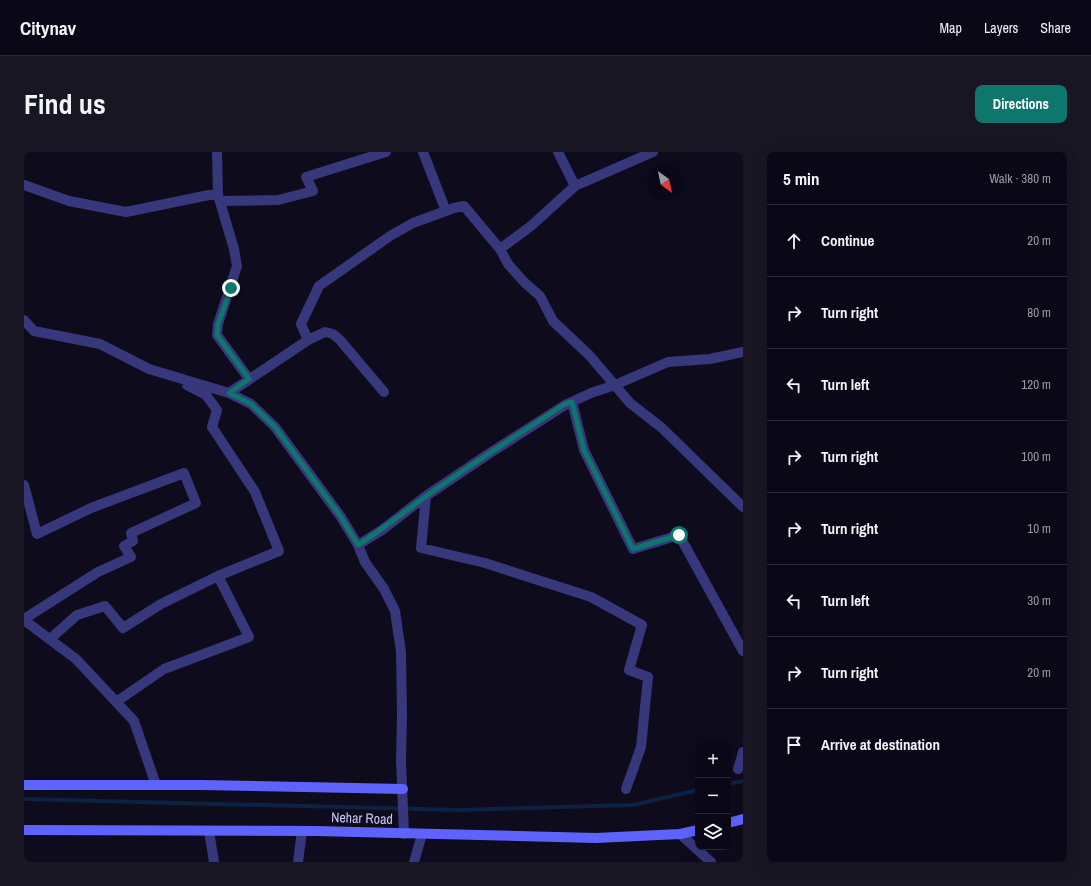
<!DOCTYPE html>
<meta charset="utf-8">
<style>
body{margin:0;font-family:"Archivo Narrow",sans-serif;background:#181623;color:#f1f3f6}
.controls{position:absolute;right:12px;bottom:12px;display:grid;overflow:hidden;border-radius:8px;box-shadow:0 4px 16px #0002}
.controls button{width:36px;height:36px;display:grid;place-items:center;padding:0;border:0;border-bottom:1px solid #2a2935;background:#0a0816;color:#f1f3f6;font:20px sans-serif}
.compass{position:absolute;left:623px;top:12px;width:36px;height:36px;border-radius:50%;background:#0a0816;box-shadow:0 4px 16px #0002;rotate:147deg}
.stop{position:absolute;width:12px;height:12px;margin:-9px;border:3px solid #0f766e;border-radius:50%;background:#fff}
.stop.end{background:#0f766e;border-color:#fff;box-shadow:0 1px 4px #0008}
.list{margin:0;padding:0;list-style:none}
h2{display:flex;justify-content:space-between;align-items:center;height:52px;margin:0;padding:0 16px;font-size:17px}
h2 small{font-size:13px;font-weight:400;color:#999aa1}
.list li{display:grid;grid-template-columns:26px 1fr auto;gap:12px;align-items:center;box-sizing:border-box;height:72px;padding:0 16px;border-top:1px solid #2a2935}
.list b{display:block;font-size:15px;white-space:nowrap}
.list em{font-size:13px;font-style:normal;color:#999aa1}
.icon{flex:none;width:22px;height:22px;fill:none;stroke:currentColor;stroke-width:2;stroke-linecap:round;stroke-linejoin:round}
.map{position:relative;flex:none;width:719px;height:710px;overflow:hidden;border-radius:8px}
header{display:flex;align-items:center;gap:24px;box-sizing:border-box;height:56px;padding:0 20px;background:#0a0816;border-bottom:1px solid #2a2935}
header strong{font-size:19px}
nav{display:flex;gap:22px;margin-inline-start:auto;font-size:14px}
.intro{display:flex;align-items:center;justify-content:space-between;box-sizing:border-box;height:96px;padding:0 24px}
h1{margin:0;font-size:28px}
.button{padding:10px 18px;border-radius:8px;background:#0f766e;color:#fff;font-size:14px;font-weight:700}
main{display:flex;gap:24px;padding:0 24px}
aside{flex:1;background:#0a0816;border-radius:8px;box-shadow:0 4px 16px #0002}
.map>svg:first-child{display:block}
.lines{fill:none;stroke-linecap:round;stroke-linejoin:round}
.stream{stroke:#0c2240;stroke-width:4}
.street{stroke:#37377c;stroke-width:10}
.secondary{stroke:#5f63fe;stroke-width:10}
.route{stroke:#0f766e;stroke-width:5}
.labels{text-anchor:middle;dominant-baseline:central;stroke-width:3.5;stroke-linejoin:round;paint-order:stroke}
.street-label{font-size:14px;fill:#cbc7ff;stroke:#0e0b1d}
</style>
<header>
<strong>Citynav</strong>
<nav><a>Map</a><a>Layers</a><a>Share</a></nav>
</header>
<div class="intro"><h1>Find us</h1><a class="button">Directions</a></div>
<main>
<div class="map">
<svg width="719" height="710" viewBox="0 0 719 710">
<rect width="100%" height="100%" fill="#0e0b1d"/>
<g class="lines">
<path class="stream" d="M704,632L719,629
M0,647L434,658L609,653L674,638"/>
<path class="street" d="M399,0L422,59
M534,0L551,34
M629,0L551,34L507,74L476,97L484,112L500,130L516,144L529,169L566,204L606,251L638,276L719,355
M0,33L45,49L102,60L185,43H194L193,0
M194,43L210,97L213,114L194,172L193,183L225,227
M196,49L254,48L289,39L282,25L362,0
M0,168L10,179L76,192L125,217L205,241L227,252L251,275L317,365L334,393L358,378L402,344L466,301L541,253L567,241L591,233L644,210L686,207L719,200
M284,188L277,172L295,134L366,84L389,71L430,56L440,54L476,97
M205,241L284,188L301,180L309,182L316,188L360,240
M548,250L560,298L609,397L655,383L719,499
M0,333L13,382L67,356L160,321L172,351L107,381L109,389L100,394L107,405L74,420L0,467
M402,344L397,396L461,411L567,445L618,473L605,518L624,525L617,595L602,637
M334,393L341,410L360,437L371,459L377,500L378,563L377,608L380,682
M0,468L52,507L110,569L132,633
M26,487L53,463L81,454L99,476L137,452L194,424L255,399L231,340L188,275L193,258L182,243L163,233
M92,550L140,517L225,485L194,424
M714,617L719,600
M185,679L190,710
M656,682L687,710
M274,710L278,679
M390,710L398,682"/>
<path class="secondary" d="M0,633H176L379,637
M704,671L719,667
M0,678L291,679L572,686L656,682L674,678"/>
</g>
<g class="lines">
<path class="route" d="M207,136L194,172L193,183L225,227L205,241L227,252L251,275L317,365L334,393C364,374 391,351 421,331C460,304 501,278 541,252L548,250L560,298L609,397L655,383"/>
</g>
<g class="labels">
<g class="street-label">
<text transform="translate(338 666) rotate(2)">Nehar Road</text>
</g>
</g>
</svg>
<div class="controls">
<button>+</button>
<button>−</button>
<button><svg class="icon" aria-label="layers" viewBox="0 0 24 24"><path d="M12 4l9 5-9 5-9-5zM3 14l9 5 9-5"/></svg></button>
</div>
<svg class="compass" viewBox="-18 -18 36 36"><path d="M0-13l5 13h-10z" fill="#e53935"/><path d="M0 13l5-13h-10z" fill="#999aa1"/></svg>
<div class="stop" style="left:655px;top:383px"></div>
<div class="stop end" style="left:207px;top:136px"></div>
</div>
<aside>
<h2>5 min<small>Walk · 380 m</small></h2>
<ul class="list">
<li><svg class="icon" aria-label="ahead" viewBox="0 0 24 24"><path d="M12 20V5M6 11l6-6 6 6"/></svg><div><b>Continue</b></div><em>20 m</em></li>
<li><svg class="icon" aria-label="right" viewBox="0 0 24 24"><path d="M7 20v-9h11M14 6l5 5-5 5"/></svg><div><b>Turn right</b></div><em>80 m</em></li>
<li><svg class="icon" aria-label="left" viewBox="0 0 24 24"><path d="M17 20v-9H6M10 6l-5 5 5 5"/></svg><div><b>Turn left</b></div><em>120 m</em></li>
<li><svg class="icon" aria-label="right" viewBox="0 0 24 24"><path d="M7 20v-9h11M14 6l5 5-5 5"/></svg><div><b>Turn right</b></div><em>100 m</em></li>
<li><svg class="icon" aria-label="right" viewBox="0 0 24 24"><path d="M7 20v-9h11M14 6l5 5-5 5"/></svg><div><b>Turn right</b></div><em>10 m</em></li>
<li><svg class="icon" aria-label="left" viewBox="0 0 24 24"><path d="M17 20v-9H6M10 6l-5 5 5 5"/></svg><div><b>Turn left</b></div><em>30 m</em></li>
<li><svg class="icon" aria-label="right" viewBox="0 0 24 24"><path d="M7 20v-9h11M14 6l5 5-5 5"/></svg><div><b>Turn right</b></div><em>20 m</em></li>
<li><svg class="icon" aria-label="arrive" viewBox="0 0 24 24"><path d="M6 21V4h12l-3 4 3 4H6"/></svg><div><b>Arrive at destination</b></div></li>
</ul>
</aside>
</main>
